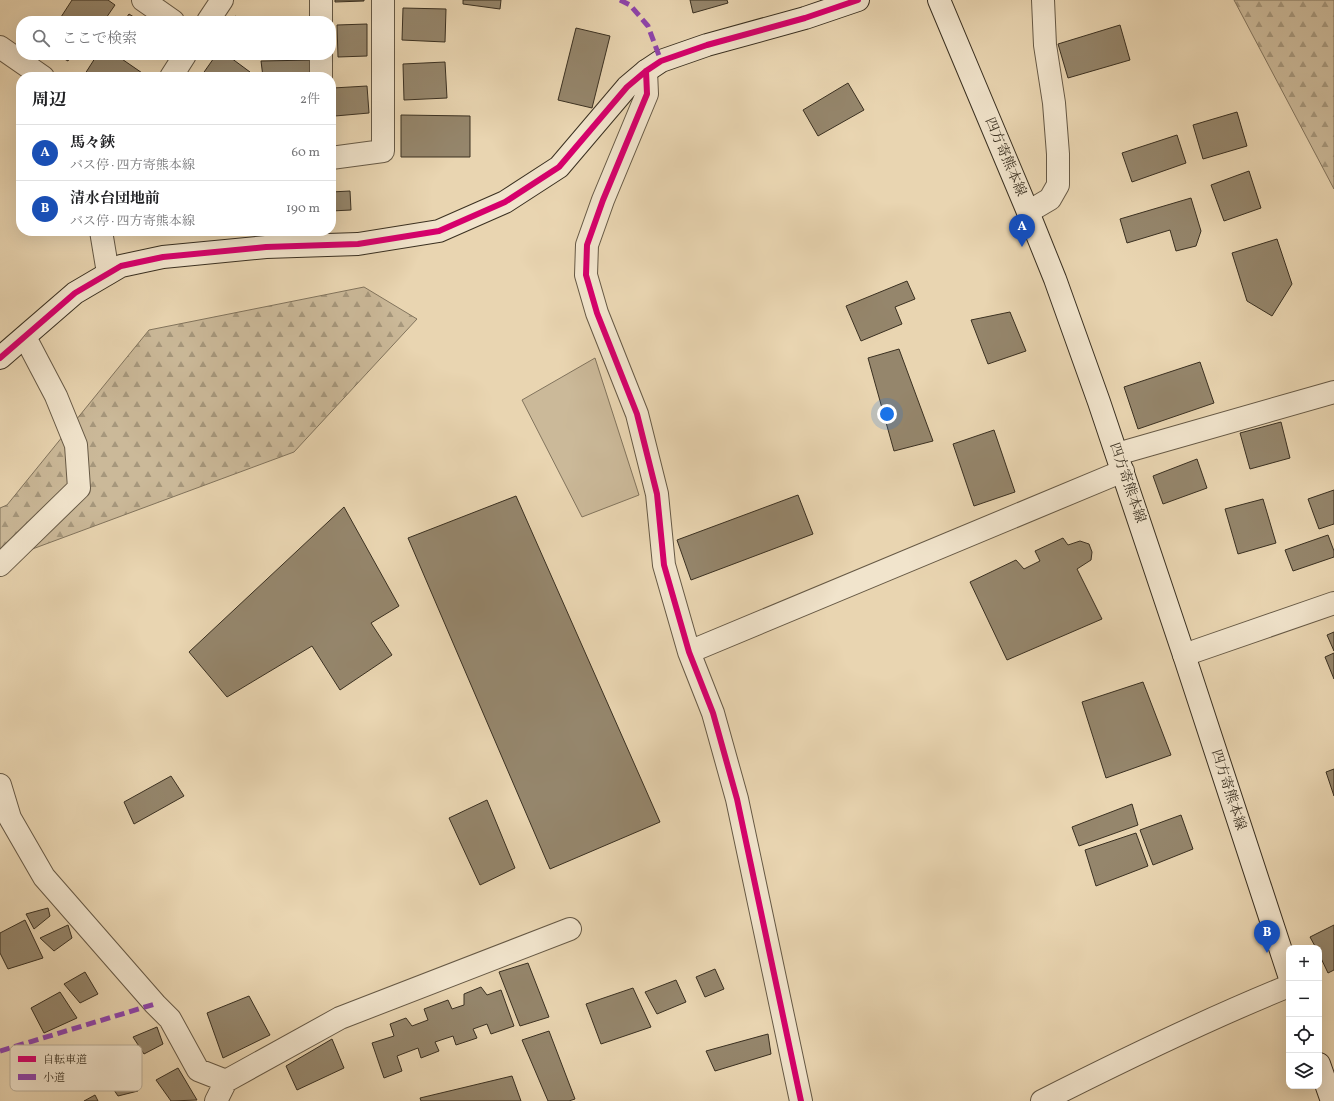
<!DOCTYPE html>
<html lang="ja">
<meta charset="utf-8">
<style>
body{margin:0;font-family:Vollkorn,"Noto Serif JP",serif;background:#f2f2f2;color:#202124}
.controls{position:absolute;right:12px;bottom:12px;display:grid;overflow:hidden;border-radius:8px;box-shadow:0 4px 16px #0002}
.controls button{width:36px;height:36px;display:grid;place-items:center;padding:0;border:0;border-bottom:1px solid #e0e0e0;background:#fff;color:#202124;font:20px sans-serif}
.you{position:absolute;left:887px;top:414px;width:14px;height:14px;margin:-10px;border:3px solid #fff;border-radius:50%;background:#1a73e8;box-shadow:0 0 0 6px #1a73e833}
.badge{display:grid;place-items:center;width:26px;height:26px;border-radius:50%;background:#8f2418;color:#fff;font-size:13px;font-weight:700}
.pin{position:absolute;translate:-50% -33px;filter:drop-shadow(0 1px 2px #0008)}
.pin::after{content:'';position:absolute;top:21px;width:14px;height:12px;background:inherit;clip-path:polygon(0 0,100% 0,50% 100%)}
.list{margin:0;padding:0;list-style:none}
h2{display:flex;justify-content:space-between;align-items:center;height:52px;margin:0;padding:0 16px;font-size:17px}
h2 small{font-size:13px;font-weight:400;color:#757577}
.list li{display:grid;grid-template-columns:26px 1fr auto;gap:12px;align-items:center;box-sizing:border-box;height:56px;padding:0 16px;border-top:1px solid #e0e0e0}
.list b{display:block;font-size:15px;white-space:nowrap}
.list p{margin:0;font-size:13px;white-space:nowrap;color:#757577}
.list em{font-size:13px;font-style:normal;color:#757577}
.icon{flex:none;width:22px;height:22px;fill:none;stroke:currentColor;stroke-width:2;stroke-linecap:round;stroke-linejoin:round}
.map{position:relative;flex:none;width:1334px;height:1101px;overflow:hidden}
.search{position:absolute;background:#fff;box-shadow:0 4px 16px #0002;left:16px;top:16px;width:320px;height:44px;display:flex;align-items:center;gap:10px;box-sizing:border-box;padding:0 14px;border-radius:16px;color:#757577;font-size:15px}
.panel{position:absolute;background:#fff;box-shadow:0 4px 16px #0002;left:16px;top:72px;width:320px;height:164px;border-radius:16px}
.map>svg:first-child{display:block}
.forest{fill:url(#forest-firs);stroke:#82745d}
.green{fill:#cbb999;stroke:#82745d}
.building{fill:#95866c;stroke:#3a3021}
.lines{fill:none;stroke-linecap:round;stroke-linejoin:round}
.street-casing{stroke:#665945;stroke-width:24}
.secondary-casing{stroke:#3a3021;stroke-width:24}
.street{stroke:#f1e4cc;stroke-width:22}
.secondary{stroke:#f1e4cc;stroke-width:22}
.quiet{stroke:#8e44ad;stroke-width:5;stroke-dasharray:10 5;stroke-linecap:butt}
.cycleway-casing{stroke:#f1e4cc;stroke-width:8}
.cycleway{stroke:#d6006c;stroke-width:6}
.labels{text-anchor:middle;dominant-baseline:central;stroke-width:3.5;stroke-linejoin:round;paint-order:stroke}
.street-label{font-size:14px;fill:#3a3021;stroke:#f1e4cc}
.key{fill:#f1e4cc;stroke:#baae99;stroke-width:1}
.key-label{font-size:11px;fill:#3a3021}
</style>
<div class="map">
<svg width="1334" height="1101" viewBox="0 0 1334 1101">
<defs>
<pattern id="forest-firs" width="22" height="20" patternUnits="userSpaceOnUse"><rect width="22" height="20" fill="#cbb999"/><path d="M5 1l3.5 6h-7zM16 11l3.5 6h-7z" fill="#a6977c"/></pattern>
</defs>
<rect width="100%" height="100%" fill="#e9d5b1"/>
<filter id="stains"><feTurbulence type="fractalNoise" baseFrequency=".005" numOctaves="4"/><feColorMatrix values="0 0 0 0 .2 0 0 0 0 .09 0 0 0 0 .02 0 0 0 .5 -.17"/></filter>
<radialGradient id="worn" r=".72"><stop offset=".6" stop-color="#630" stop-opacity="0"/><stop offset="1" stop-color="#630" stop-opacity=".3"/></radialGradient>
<path class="forest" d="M1234,0H1334V189Z
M364,287L417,319L294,452L0,561V508L7,505L149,330Z"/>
<path class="green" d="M595,358L639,495L582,517L522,400Z"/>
<path class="building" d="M72,0H108L115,5L104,21H68L61,17Z
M335,0H364V1L335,2Z
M463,0H501L500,9L463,4Z
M690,0H727L728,3L693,13Z
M403,8L446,9L445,42L402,40Z
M129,14L140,21H124Z
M235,16L243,21H232Z
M367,24V56L338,57L337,25Z
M1120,25L1130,60L1068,78L1058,44Z
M576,28L610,36L592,108L558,100Z
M57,55H71L68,61Z
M97,55H116L148,77H83Z
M216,55H227L250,72L246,77H205L202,75Z
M314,60L312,77H263L261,61Z
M445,62L447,98L404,100L403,64Z
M848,83L864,110L818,136L803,110Z
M367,86L369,113L335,116L333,88Z
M1237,112L1247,146L1203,159L1193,125Z
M401,115L470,116V157H401Z
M1177,135L1186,163L1132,182L1122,153Z
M1249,171L1261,208L1224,221L1211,185Z
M350,191L351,210L331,211V192Z
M1191,198L1201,231L1196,246L1176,251L1170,230L1127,243L1120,219Z
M1277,239L1292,284L1272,316L1247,301L1232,253Z
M907,281L915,299L895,307L902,324L861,341L846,306Z
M1010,312L1026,351L988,364L971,320Z
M899,349L933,441L894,451L868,358Z
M1200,362L1214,403L1138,429L1124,387Z
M1281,422L1290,458L1250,469L1240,433Z
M994,430L1015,492L974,506L953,444Z
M1197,459L1207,488L1163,504L1153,476Z
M1334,490V524L1319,529L1308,499Z
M798,495L813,534L691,580L677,540Z
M516,496L660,822L550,869L408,538Z
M1263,499L1276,543L1238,554L1225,509Z
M344,507L399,606L371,623L392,655L340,690L312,646L227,697L189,652Z
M1328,535L1334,551V557L1293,571L1285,550Z
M1063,538L1068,545L1080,541L1089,544L1092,552L1091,560L1077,569L1102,619L1007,660L970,582L1016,560L1024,569L1040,561L1035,551Z
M1334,632V651L1327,635Z
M1334,653V679L1325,657Z
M1143,682L1171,755L1106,778L1082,702Z
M1334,769V796L1326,772Z
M171,776L184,796L134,824L124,802Z
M487,800L515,868L480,885L449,818Z
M1132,804L1138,825L1079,846L1072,827Z
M1181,815L1193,849L1153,865L1140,830Z
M1136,833L1148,866L1096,886L1085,850Z
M48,908L50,916L34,929L26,914Z
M25,920L43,958L8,969L0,953V933Z
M68,925L72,938L54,951L40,938Z
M1334,925V970L1328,973L1319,954V948H1316L1310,937Z
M528,963L549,1017L520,1026L499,972Z
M715,969L724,989L705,997L696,977Z
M85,972L98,994L80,1003L64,984Z
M676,980L686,1002L657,1014L645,992Z
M481,987L487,995L501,990L514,1026L491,1034L487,1024L473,1029L477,1038L456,1045L453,1036L435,1042L439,1051L421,1058L418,1048L397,1056L402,1071L384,1078L372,1043L394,1036L390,1024L406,1018L412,1026L428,1020L424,1009L448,1000L452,1009L464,1005V994Z
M633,988L651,1027L601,1044L586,1004Z
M60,992L77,1018L44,1033L31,1008Z
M249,996L270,1035L223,1058L207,1013Z
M157,1027L163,1044L144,1054L133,1037Z
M549,1031L575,1099L569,1101H548L522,1040Z
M768,1034L771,1054L715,1071L706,1051Z
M332,1039L344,1068L297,1090L286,1066Z
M134,1066L138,1091L118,1096L110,1084Z
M178,1068L197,1100L171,1101L156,1080Z
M512,1076L521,1101H421L420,1098Z
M95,1095L98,1101H84Z"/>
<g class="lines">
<g class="street-casing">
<path id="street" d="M143,0L173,21
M208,21L222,0
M321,21V0
M0,47L43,77
M646,71L647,94L603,200L587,245L586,275L597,313L637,414L657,494L664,565L689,652L713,713L737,799L801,1101
M171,77L185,55
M321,77V55
M331,158L383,151V0
M1028,212L1050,199L1058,185V154L1054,103L1045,45L1043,0
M101,231L108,273
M1117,454L1334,392
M0,565L79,488L76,445L56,396L25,337
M689,652L1123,471
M1184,655L1334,603
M0,785L10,818L44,877L155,1004L170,1019L198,1070L226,1081
M216,1101L226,1081L340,1018L570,929
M1042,1101C1123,1060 1205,1020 1289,986"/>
</g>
<g class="secondary-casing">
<path id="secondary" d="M939,0L1028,212L1055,279L1099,402L1184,655L1289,975
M0,358L75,293L121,266L163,257L266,247L358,244L439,231L505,202L559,167L627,87L646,71L661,61L707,45L805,18L858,0
M1319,1064L1332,1101"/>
</g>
<use href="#street" class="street"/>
<use href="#secondary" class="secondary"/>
<path class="quiet" d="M620,0L630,5L648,26L661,61
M0,1051L155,1004"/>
<g class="cycleway-casing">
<path id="cycleway" d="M646,71L647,94L603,200L587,245L586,275L597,313L637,414L657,494L664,565L689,652L713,713L737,799L801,1101
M0,358L75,293L121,266L163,257L266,247L358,244L439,231L505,202L559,167L627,87L646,71L661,61L707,45L805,18L858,0"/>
</g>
<use href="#cycleway" class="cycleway"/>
</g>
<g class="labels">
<g class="street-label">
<text transform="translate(1005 157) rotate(67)">四方寄熊本線</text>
<text transform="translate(1127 483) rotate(71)">四方寄熊本線</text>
<text transform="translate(1228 790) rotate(72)">四方寄熊本線</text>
</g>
</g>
<rect x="10" y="1045" width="132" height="46" rx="6" class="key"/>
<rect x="18" y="1056" width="18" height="6" fill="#d6006c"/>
<rect x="18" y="1074" width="18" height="6" fill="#8e44ad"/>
<g class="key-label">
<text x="43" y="1063">自転車道</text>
<text x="43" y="1081">小道</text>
</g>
<rect width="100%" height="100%" filter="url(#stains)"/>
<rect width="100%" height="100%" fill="url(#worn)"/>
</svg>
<div class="controls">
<button>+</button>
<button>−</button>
<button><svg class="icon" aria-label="locate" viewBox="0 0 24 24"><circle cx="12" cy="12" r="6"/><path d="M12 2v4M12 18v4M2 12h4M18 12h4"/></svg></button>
<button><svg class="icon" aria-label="layers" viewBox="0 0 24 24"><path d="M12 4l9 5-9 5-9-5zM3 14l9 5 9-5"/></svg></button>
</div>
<div class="you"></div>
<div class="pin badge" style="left:1022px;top:247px;background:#1a4fb4">A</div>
<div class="pin badge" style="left:1267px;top:953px;background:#1a4fb4">B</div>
<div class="search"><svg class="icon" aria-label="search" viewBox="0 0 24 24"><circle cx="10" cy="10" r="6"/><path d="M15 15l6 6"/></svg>ここで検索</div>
<section class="panel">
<h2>周辺<small>2件</small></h2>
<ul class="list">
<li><span class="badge" style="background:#1a4fb4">A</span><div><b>馬々鋏</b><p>バス停 · 四方寄熊本線</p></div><em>60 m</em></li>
<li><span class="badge" style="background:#1a4fb4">B</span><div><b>清水台団地前</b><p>バス停 · 四方寄熊本線</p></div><em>190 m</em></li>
</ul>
</section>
</div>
